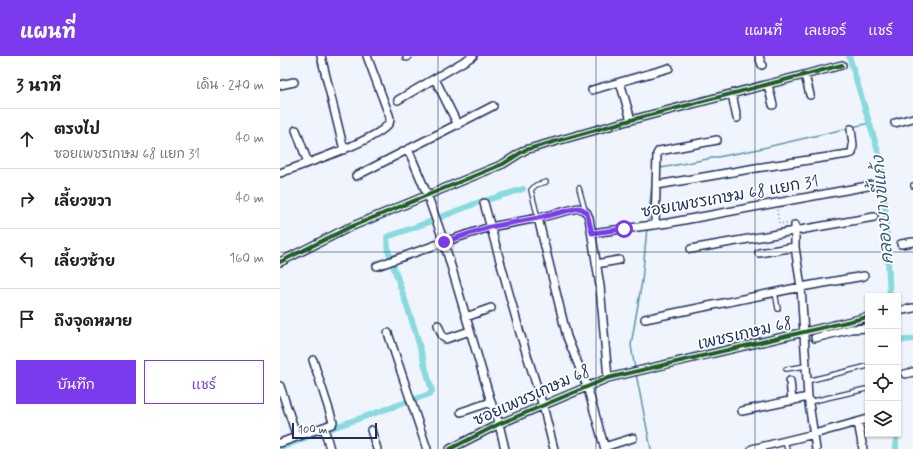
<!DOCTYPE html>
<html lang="th">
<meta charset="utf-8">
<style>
body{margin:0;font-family:Mynerve,"Playpen Sans Thai",sans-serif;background:#f6f6f6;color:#222}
.controls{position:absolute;right:12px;bottom:12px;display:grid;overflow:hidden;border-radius:0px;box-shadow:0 1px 3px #0004}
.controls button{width:36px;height:36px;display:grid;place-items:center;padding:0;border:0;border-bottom:1px solid #e0e0e0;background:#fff;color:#222;font:20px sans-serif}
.scale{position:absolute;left:12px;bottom:10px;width:85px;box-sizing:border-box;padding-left:4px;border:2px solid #1b2f5e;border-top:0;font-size:11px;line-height:14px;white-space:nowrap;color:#1b2f5e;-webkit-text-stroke:3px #fff;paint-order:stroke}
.stop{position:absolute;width:12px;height:12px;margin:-9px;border:3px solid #7c3aed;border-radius:50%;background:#fff}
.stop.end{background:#7c3aed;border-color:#fff;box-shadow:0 1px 4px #0008}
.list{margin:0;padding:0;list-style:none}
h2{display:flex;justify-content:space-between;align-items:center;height:52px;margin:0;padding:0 16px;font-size:17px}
h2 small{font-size:13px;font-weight:400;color:#767676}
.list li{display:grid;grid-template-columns:26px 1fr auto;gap:12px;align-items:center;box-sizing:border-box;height:60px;padding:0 16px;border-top:1px solid #e0e0e0}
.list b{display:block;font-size:15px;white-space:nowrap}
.list p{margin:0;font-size:13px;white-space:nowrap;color:#767676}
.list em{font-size:13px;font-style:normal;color:#767676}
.actions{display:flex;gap:8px;padding:12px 16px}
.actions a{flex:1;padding:9px 0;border:1px solid #7c3aed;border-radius:0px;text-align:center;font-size:14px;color:#7c3aed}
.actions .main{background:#7c3aed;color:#fff}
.icon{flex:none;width:22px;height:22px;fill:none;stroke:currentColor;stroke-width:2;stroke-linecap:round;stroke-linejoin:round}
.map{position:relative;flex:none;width:633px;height:393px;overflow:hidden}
header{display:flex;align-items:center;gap:24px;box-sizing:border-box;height:56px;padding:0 20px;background:#7c3aed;color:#fff}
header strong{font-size:19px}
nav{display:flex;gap:22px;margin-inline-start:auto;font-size:14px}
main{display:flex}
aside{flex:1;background:#fff}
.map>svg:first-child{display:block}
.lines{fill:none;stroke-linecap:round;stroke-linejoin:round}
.stream{stroke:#5c96ab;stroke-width:1.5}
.canal{stroke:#88dade;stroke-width:6}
.lane-casing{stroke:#1b2f5e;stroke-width:6}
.street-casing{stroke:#1b2f5e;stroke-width:10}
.path{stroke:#1b2f5e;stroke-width:1;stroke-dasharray:1 3;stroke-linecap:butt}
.lane{stroke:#fff;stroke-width:3.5}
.street{stroke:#fff;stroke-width:7}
.cycleway-casing{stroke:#fff;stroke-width:6}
.cycleway{stroke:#1b5e20;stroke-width:4}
.route{stroke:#7c3aed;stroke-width:5}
.grid{fill:none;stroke:#1b2f5e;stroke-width:1;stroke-opacity:0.55}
.labels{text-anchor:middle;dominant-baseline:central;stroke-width:3.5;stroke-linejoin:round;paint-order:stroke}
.street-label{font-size:16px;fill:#1b2f5e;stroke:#fff}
.water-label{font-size:17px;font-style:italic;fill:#365a7e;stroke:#fff}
</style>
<header>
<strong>แผนที่</strong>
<nav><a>แผนที่</a><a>เลเยอร์</a><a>แชร์</a></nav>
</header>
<main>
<aside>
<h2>3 นาที<small>เดิน · 240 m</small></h2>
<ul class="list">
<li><svg class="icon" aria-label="ahead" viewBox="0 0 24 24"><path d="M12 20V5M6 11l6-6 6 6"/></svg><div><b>ตรงไป</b><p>ซอยเพชรเกษม 68 แยก 31</p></div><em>40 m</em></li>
<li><svg class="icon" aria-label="right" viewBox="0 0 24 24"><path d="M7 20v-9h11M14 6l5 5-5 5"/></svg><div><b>เลี้ยวขวา</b></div><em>40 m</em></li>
<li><svg class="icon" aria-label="left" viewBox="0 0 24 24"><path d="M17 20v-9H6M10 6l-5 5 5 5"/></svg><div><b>เลี้ยวซ้าย</b></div><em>160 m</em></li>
<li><svg class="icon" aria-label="arrive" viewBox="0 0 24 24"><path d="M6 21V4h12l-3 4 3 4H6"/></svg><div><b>ถึงจุดหมาย</b></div></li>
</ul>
<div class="actions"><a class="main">บันทึก</a><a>แชร์</a></div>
</aside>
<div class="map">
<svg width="633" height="393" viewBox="0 0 633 393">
<rect width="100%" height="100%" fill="#f0f4fd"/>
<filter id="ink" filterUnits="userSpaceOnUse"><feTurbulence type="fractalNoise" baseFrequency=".025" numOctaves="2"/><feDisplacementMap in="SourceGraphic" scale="8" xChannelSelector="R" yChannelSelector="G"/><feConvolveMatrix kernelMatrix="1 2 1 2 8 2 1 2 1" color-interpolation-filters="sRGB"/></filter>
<g filter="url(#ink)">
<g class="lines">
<path class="stream" d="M572,71L590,67
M381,112L474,94L569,72
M368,168L373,118
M355,313L351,289L362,225L367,172
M356,318L371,393"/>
<path class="canal" d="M569,0L601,105L605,150L610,240
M161,161L197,147L243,133
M618,285L633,283
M136,343L149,338L152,335L135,274L108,194L107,181L152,165
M49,373L127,346
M616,378V393
M0,392L40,376"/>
<g class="lane-casing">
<path id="lane" d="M633,130V129
M299,132L305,154
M258,162L251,134L256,129L266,126
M495,236L498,253
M506,313L526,310
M527,325L588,310
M529,346L586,333
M505,385L507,393"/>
</g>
<g class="street-casing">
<path id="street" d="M41,0L64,94
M127,0V1
M479,0L482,9
M525,19L530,39
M155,23L178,69
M340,26L351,64
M0,29L14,26
M488,29L493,49
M312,34L389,12
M452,38L457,62
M118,44L193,0
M615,67L633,62
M16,74L28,107
M128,93L147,138L164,186L211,346L219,368L225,393
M0,117C21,109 99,84 109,67C111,64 110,62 109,59L87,0
M76,120L213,50
M377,129L476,112L568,98L572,97L573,89L571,73
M204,147L240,277L263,350L274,393
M258,162L298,152L302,153L307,157L309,162L320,230L328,322
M375,169L377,98L379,95L437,84
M515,169V191L521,231L528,341L536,393
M312,177L388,167L593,129
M621,188L633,186
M411,193L594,161
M479,197L515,191
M0,206L68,172L223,108L245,94L351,64L562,9
M316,208L339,204
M97,210L164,186L210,171L258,162L287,281L307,330L325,393
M618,255L633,252
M186,261L211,252
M365,263L521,231L584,220
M158,269L162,279L166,283L190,275
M108,277L147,393
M535,282L571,273L588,272
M625,318L633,316
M510,325L512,345
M0,330L17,381
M462,355L528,341
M181,356L211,346
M578,366L583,393
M44,372L50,393
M91,374L97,393
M0,387L52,368L53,366L33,304
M324,391L353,382
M170,393L219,368L328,322L588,261
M472,393L534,378L588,363"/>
</g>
<path class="path" d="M497,154L499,167L508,168"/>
<use href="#lane" class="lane"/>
<use href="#street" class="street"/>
<g class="cycleway-casing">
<path id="cycleway" d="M0,206L68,172L223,108L245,94L351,64L562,9
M170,393L219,368L328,322L588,261"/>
</g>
<use href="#cycleway" class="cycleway"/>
</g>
</g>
<g class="lines" filter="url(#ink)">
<path class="route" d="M164,186L210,171L258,162L298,152L302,153L307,157L312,177L344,173"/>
</g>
<path class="grid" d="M158,0V393M316,0V393M475,0V393M0,196H633"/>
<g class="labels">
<g class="street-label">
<text transform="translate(450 141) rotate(-10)">ซอยเพชรเกษม 68 แยก 31</text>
<text transform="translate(465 278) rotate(-13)">เพชรเกษม 68</text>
<text transform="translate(252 340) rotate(-24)">ซอยเพชรเกษม 68</text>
</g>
<g class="water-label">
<text transform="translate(603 154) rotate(-95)">คลองบางขี้แก้ง</text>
</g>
</g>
</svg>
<div class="controls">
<button>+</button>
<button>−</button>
<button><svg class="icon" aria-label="locate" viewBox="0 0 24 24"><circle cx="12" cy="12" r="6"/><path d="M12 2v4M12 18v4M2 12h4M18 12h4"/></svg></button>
<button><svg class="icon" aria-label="layers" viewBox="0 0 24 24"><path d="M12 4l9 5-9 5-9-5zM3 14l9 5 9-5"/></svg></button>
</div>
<div class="scale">100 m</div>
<div class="stop" style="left:344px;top:173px"></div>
<div class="stop end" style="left:164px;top:186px"></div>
</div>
</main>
